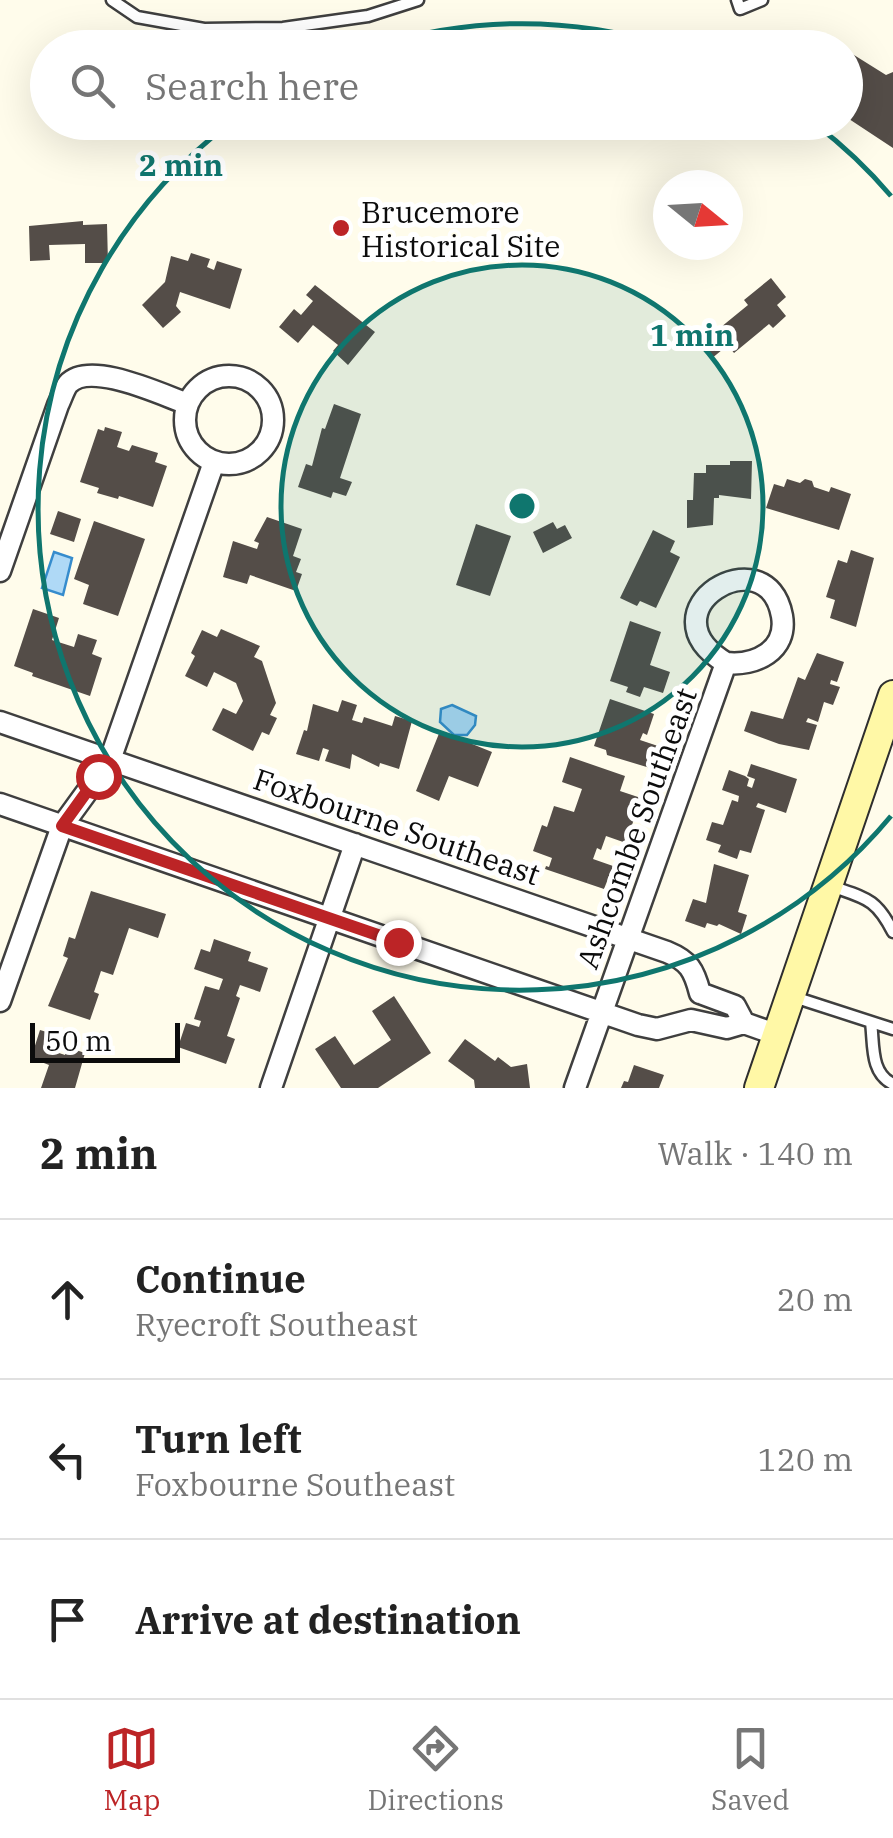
<!DOCTYPE html>
<meta charset="utf-8">
<style>
body{margin:0;font-family:"IBM Plex Serif",serif;background:#f2f2f2;color:#222}
.compass{position:absolute;left:653px;top:170px;width:90px;height:90px;border-radius:50%;background:#fff;box-shadow:0 10px 40px #0002;rotate:108deg}
.scale{position:absolute;left:30px;bottom:25px;width:150px;box-sizing:border-box;padding-left:10px;border:5px solid #0c0c0c;border-top:0;font-size:28px;line-height:35px;white-space:nowrap;color:#0c0c0c;-webkit-text-stroke:8px #fff;paint-order:stroke}
.stop{position:absolute;width:30px;height:30px;margin:-22px;border:8px solid #bc2426;border-radius:50%;background:#fff}
.stop.end{background:#bc2426;border-color:#fff;box-shadow:0 2px 10px #0008}
.list{margin:0;padding:0;list-style:none}
h2{display:flex;justify-content:space-between;align-items:center;height:130px;margin:0;padding:0 40px;font-size:42px}
h2 small{font-size:32px;font-weight:400;color:#767676}
.list li{display:grid;grid-template-columns:65px 1fr auto;gap:30px;align-items:center;box-sizing:border-box;height:160px;padding:0 40px;border-top:2px solid #e0e0e0}
.list b{display:block;font-size:38px;white-space:nowrap}
.list p{margin:0;font-size:32px;white-space:nowrap;color:#767676}
.list em{font-size:32px;font-style:normal;color:#767676}
.icon{flex:none;width:55px;height:55px;fill:none;stroke:currentColor;stroke-width:2;stroke-linecap:round;stroke-linejoin:round}
.map{position:relative;flex:none;width:893px;height:1088px;overflow:hidden}
.search{position:absolute;background:#fff;box-shadow:0 10px 40px #0002;left:30px;right:30px;top:30px;height:110px;display:flex;align-items:center;gap:25px;box-sizing:border-box;padding:0 35px;border-radius:55px;color:#767676;font-size:38px}
.sheet{height:610px;background:#fff}
nav{display:flex;justify-content:space-around;align-items:center;box-sizing:border-box;height:140px;border-top:2px solid #e0e0e0;background:#fff;font-size:28px;color:#767676}
nav a{display:grid;justify-items:center;gap:5px}
nav .on{color:#bc2426}
.map>svg:first-child{display:block}
.water{fill:#afd9f6;stroke:#368ccd;stroke-width:2.5}
.building{fill:#544d48}
.lines{fill:none;stroke-linecap:round;stroke-linejoin:round}
.service-casing{stroke:#3f3f3f;stroke-width:15}
.minor-casing{stroke:#3f3f3f;stroke-width:25}
.secondary-casing{stroke:#2e2e2e;stroke-width:32}
.service{stroke:#fff;stroke-width:10}
.minor{stroke:#fff;stroke-width:20}
.secondary{stroke:#fff8a6;stroke-width:28}
.route{stroke:#bc2426;stroke-width:12}
.ring{fill:none;stroke:#0f766e;stroke-width:5}
.poi-dot{fill:#bc2426;stroke:#fff;stroke-width:4}
.labels{text-anchor:middle;dominant-baseline:central;stroke-width:10;stroke-linejoin:round;paint-order:stroke}
.poi-label{font-size:30px;fill:#0c0c0c;stroke:#fff;text-anchor:start}
.street-label{font-size:30px;fill:#0c0c0c;stroke:#fff}
.centre{fill:#0f766e;stroke:#fff;stroke-width:5}
.ring-label{font-size:30px;text-anchor:middle;font-weight:bold;fill:#0f766e;stroke:#fff;stroke-width:10;stroke-linejoin:round;paint-order:stroke}
</style>
<div class="map">
<svg width="893" height="1088" viewBox="0 0 893 1088">
<rect width="100%" height="100%" fill="#fffceb"/>
<path class="water" d="M54,552L72,558L63,595L42,588Z
M452,705L476,716L475,725L467,735H454L440,722L441,709Z"/>
<path class="building" d="M846,50L886,75L893,72V148L846,117Z
M83,221V225L107,224L108,263H85V244L49,245L50,260L30,261L29,226Z
M191,253L210,259L207,267L214,270L217,261L242,269L230,309L180,292L176,306L181,312L163,328L142,305L165,282L171,256L188,261Z
M771,278L786,297L777,305L786,316L773,328L769,324L734,353L728,345L711,359L699,345L748,305L744,300Z
M315,285L375,332L348,365L333,351L338,345L313,325L298,343L279,327L294,309L301,315L313,301L306,295Z
M334,404L361,414L340,478L352,482L346,496L333,492L331,498L298,487L306,464L312,466L322,428L325,429Z
M105,427L122,432L117,447L129,451L132,445L158,453L155,462L167,466L153,507L119,496L118,499L97,493L99,488L80,482L98,429L104,431Z
M730,461H752L751,499L719,495V498H714L713,525L687,528V500H693L694,473H706V465H730Z
M787,479L800,483L805,479L812,481L814,487L829,492L831,487L851,494L839,530L766,508L774,484L784,487Z
M58,511L81,519L74,542L50,534Z
M267,517L302,529L293,556L301,559L296,572L302,574L296,591L250,575L247,584L223,577L233,541L257,549L259,543L254,541Z
M94,521L145,539L118,616L83,604L89,585L74,579Z
M553,522L557,529L565,525L572,538L543,553L533,532Z
M476,524L511,536L490,596L456,585Z
M653,530L675,541L670,552L680,557L656,608L640,601L637,606L620,598Z
M851,550L874,558L856,627L830,618L835,600L826,597L838,560L847,563Z
M33,609L59,618L52,640L74,647L78,634L97,640L92,654L102,658L90,696L32,676L33,673L14,666Z
M630,621L661,632L650,665L670,672L663,693L644,687L640,697L626,692L628,687L610,681Z
M221,629L260,646L254,657L262,661L276,703L270,715L277,718L269,735L262,732L253,751L212,730L223,708L236,714L243,701L236,683L214,672L207,687L185,676L195,656L191,653L202,630L217,637Z
M817,653L844,662L837,682L831,680L830,684L840,687L833,705L824,702L818,722L808,718L806,722L817,725L809,750L779,744L744,731L751,711L783,719L798,677L805,680Z
M610,699L654,714L647,735L643,733L640,740L658,746L650,768L607,755L606,750L594,746Z
M342,700L357,705L352,720L362,723L364,717L392,726L395,716L412,721L399,769L380,763L379,767L352,754L350,769L325,761L329,750L323,748L319,761L296,754L304,730L307,731L313,704L338,712Z
M440,731L492,752L478,787L449,776L439,801L416,791Z
M570,757L625,776L620,791L641,798L626,843L606,836L601,850L597,848L593,859L613,866L604,889L545,869L546,866L549,867L552,858L533,851L542,825L547,827L554,806L574,812L582,789L562,782Z
M751,764L797,779L786,813L758,803L756,807L765,810L751,853L740,850L737,859L718,852L721,845L706,840L712,822L723,825L732,800L738,802L739,796L722,790L729,770L745,776L749,779L747,786L752,788L755,779L747,776Z
M714,864L749,875L738,912L747,915L741,934L719,924L717,926L707,923L705,928L685,921L693,899L706,903Z
M91,891L166,914L158,938L129,928L113,975L101,971L94,992L99,994L90,1020L48,1006L68,958L63,956L69,937L75,939Z
M214,939L251,952L248,961L268,968L260,992L240,985L236,996L240,998L227,1036L235,1039L226,1064L178,1047L186,1023L199,1027L201,1021L194,1019L205,986L219,990L223,979L194,969L201,949L210,952Z
M394,996L431,1053L378,1088H341L315,1049L335,1036L354,1065L391,1040L372,1011Z
M40,1030L50,1033L48,1040L58,1044L56,1052L65,1055L67,1047L85,1053L75,1088H41L49,1065L31,1058Z
M465,1039L495,1061L498,1057L511,1067L527,1064L530,1088H475L474,1080L448,1061Z
M634,1065L664,1075L659,1088H621L624,1081L628,1082Z"/>
<g class="lines">
<g class="service-casing">
<path id="service" d="M112,0L137,17L204,29L283,28L368,16L418,0
M737,0L740,9L762,0
M831,886C865,898 876,898 893,932
M794,997L893,1029
M871,1022C874,1045 870,1073 893,1084"/>
</g>
<g class="minor-casing">
<path id="minor" d="M185 420a44 44 0 1 1 88 0a44 44 0 1 1-88 0Z
M0,571L58,405C61,399 64,389 68,384C90,360 162,395 188,404
M0,722L667,952C689,961 694,970 700,993
M0,804L638,1025L657,1029L691,1020L727,1028L744,1023L778,1035
M700,993L735,1006L744,1023
M0,1001L62,826L110,760L214,462
M271,1088L355,844
M575,1088L726,663C755,666 788,651 782,616C767,533 639,611 726,663"/>
</g>
<g class="secondary-casing">
<path id="secondary" d="M759,1088L893,695"/>
</g>
<use href="#service" class="service"/>
<use href="#minor" class="minor"/>
<use href="#secondary" class="secondary"/>
</g>
<g class="lines">
<path class="route" d="M98,776L62,826L398,942"/>
</g>
<circle cx="522" cy="506" r="241" fill="#0f766e" fill-opacity=".12"/>
<g class="ring">
<circle cx="522" cy="506" r="241"/>
<path d="M891 816A482 482 0 1 1 229 124M377 46A482 482 0 0 1 667 46M815 124A482 482 0 0 1 891 196"/>
</g>
<circle class="poi-dot" cx="341" cy="228" r="10"/>
<g class="labels">
<g class="poi-label">
<text x="361" y="211">Brucemore<tspan x="361" dy="34">Historical Site</tspan></text>
</g>
<g class="street-label">
<text transform="translate(397 826) rotate(19)">Foxbourne Southeast</text>
<text transform="translate(636 828) rotate(-70)">Ashcombe Southeast</text>
</g>
</g>
<circle cx="522" cy="506" r="15" class="centre"/>
<g class="ring-label">
<text x="181" y="176">2 min</text>
<text x="692" y="346">1 min</text>
</g>
</svg>
<svg class="compass" viewBox="-18 -18 36 36"><path d="M0-13l5 13h-10z" fill="#e53935"/><path d="M0 13l5-13h-10z" fill="#767676"/></svg>
<div class="scale">50 m</div>
<div class="stop" style="left:98px;top:776px"></div>
<div class="stop end" style="left:398px;top:942px"></div>
<div class="search"><svg class="icon" aria-label="search" viewBox="0 0 24 24"><circle cx="10" cy="10" r="6"/><path d="M15 15l6 6"/></svg>Search here</div>
</div>
<section class="sheet">
<h2>2 min<small>Walk · 140 m</small></h2>
<ul class="list">
<li><svg class="icon" aria-label="ahead" viewBox="0 0 24 24"><path d="M12 20V5M6 11l6-6 6 6"/></svg><div><b>Continue</b><p>Ryecroft Southeast</p></div><em>20 m</em></li>
<li><svg class="icon" aria-label="left" viewBox="0 0 24 24"><path d="M17 20v-9H6M10 6l-5 5 5 5"/></svg><div><b>Turn left</b><p>Foxbourne Southeast</p></div><em>120 m</em></li>
<li><svg class="icon" aria-label="arrive" viewBox="0 0 24 24"><path d="M6 21V4h12l-3 4 3 4H6"/></svg><div><b>Arrive at destination</b></div></li>
</ul>
</section>
<nav>
<a class="on"><svg class="icon" aria-label="map" viewBox="0 0 24 24"><path d="M3 6l6-2 6 2 6-2v14l-6 2-6-2-6 2zM9 4v14M15 6v14"/></svg>Map</a>
<a><svg class="icon" aria-label="directions" viewBox="0 0 24 24"><path d="M12 3l9 9-9 9-9-9zM9 14v-3h6M13 9l2 2-2 2"/></svg>Directions</a>
<a><svg class="icon" aria-label="saved" viewBox="0 0 24 24"><path d="M7 4h10v16l-5-4-5 4z"/></svg>Saved</a>
</nav>
